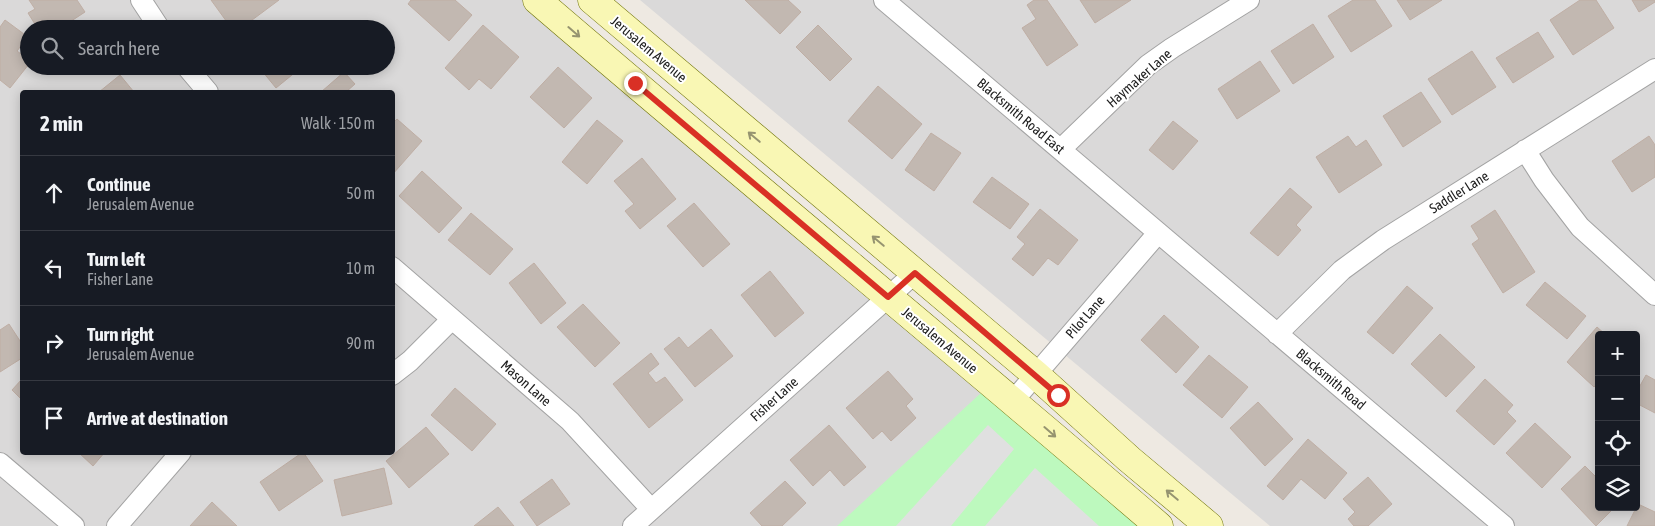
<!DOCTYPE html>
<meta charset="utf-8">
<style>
body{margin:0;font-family:"Asap Condensed",sans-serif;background:#242831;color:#f1f3f6}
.controls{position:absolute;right:15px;bottom:15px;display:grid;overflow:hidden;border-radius:5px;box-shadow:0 2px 12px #0003}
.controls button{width:45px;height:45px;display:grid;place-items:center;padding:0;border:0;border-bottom:1px solid #363941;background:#171b24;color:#f1f3f6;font:25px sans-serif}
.stop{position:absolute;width:15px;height:15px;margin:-11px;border:4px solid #d93025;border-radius:50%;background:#fff}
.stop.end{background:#d93025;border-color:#fff;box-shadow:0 1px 5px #0008}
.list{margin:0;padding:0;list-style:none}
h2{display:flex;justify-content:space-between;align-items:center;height:65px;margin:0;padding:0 20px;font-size:21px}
h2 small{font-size:16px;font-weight:400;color:#9ea1a6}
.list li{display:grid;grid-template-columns:32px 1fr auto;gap:15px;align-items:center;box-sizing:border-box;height:75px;padding:0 20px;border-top:1px solid #363941}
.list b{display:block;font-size:19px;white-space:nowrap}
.list p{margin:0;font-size:16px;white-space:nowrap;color:#9ea1a6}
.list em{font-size:16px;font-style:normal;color:#9ea1a6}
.icon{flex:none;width:28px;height:28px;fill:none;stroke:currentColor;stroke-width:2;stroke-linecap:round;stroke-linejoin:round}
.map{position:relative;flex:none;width:1655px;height:526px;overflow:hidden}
.search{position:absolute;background:#171b24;box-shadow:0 2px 12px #0003;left:20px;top:20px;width:375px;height:55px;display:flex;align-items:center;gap:12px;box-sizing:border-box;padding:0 18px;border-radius:28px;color:#9ea1a6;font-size:19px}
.panel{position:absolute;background:#171b24;box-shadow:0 2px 12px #0003;left:20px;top:90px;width:375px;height:365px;border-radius:5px}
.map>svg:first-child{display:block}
.residential{fill:#dad9d9;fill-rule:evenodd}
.park{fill:#bdf9be}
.parking{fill:#e0e0e0}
.building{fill:#c2b8b1;stroke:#bfaea4}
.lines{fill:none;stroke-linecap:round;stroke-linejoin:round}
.street-casing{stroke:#a3a3a3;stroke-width:22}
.secondary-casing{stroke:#6d7105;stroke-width:29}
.street{stroke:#fff;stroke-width:20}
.secondary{stroke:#f9f7b4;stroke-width:28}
.oneway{stroke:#969470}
.route{stroke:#d93025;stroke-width:6}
.labels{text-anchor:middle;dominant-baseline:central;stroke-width:4;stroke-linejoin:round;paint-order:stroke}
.street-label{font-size:14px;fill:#1c1c1c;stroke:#fff}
</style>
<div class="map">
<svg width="1655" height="526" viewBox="0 0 1655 526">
<rect width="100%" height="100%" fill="#eee9e2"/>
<path class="residential" d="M0,0H556L1169,526H0ZM29,29H386V66H29ZM22,92H392V452H22Z
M640,0H1655V526H1270ZM1599,335H1636V507H1599Z"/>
<path class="park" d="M996,379L1168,526H837Z"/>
<path class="parking" d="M988,425L1014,449L951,526H896Z
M1035,468L1099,526H985Z"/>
<path class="building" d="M29,0H77L85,12L59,29H38L28,13L35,9Z
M211,0H279L240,29H232Z
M411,0H455L472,15L449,41L408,4Z
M745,0H788L801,12L780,34Z
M1034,0H1047L1078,45L1047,66L1022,28L1036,19L1027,5Z
M1080,0H1131L1095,23Z
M1353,0H1375L1392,26L1351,52L1328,16Z
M1397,0H1442L1410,20Z
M1580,0H1596L1614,28L1573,55L1550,20Z
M1632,0H1655V2L1639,12Z
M5,20L28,37L17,51L29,60V64L10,88L0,80V27Z
M1313,24L1334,57L1293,84L1271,51Z
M483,25L519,57L491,89L479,79L469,90L445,68Z
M818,25L852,59L830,81L796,47Z
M1538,32L1554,57L1513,83L1496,58Z
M1472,51L1496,87L1452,115L1428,79Z
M1260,61L1280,91L1237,119L1218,89Z
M258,66H303L276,88Z
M558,67L592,98L564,128L530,97Z
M344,72L355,84L346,92H321Z
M120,75L134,92H99Z
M878,86L922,124L892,159L848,121Z
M1421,92L1441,122L1403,147L1383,116Z
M397,119L422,141L392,175V124Z
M597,120L623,141L587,184L562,162Z
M1173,121L1198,141L1173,170L1149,150Z
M931,133L961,153L934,191L905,170Z
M1348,136L1356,147L1366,140L1382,165L1339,193L1316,157Z
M1649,136L1655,145V177L1632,192L1612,161Z
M642,158L676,199L640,229L625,211L634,204L614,181Z
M422,171L462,208L439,233L399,196Z
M992,177L1029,204L1010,229L973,202Z
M1290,188L1312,207L1296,225L1301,230L1278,256L1250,233Z
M694,203L730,244L703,267L667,226Z
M1040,209L1078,240L1058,265L1048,258L1033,276L1012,259L1025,244L1017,237Z
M1495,210L1535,272L1503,293L1472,244L1479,239L1471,226Z
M471,213L513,249L490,275L448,240Z
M534,263L566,303L541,324L509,283Z
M770,271L804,313L775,337L741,295Z
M1545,282L1586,316L1567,339L1526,305Z
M1407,286L1433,308L1393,354L1367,332Z
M583,304L620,343L595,367L557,327Z
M1164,315L1199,347L1176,373L1141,340Z
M9,324L22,344V358L0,372V330Z
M1597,327L1606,335H1599V382L1594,387L1567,362Z
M711,329L733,356L695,387L664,349L679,337L688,348Z
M1440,334L1475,367L1446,397L1411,364Z
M651,353L659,364L648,373L656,383L665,377L683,400L649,428L613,384Z
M1209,355L1248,387L1222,418L1183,385Z
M888,371L913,399L906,406L916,418L891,441L882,431L873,439L846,408Z
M1646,375L1655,380V413L1636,403V393Z
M22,379V400L12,390Z
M1485,379L1513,405L1507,412L1516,421L1494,445L1456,411Z
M455,388L496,424L472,451L431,415Z
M1258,402L1293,439L1265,466L1230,428Z
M1535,423L1571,457L1542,488L1506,453Z
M829,425L866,467L844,486L830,470L813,486L790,460Z
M426,427L449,454L409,488L386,461Z
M1308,439L1347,473L1325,499L1301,479L1283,500L1267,486Z
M78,452H105L93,466Z
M303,452L323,481L279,511L260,482Z
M1585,466L1599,480V507H1615L1596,526L1561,489Z
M384,468L392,504L342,516L334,480Z
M1368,477L1392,504L1368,526H1354L1348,519L1355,512L1343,499Z
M552,479L570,504L537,526L520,502Z
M785,481L806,503L782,526H762L750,513Z
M212,502L237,526H190Z
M1638,504L1655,512V526H1627Z
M498,507L514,526H474Z"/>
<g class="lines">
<g class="street-casing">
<path id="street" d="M141,0L160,29
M884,0L1504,526
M186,66L208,92
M1061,149L1148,65L1172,48L1249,0
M1525,150L1544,180L1580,227L1655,295
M392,267L570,421L651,509
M1277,334L1342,270L1383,240L1655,69
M392,375L410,361L452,319
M1013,401L1158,233
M0,463L74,526
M117,526L181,452
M633,526L915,273"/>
</g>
<g class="secondary-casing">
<path id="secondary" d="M537,0C743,177 953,349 1159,526
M592,0L1035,374L1129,459L1209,526"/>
</g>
<use href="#street" class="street"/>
<use href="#secondary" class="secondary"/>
</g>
<defs><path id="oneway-shaft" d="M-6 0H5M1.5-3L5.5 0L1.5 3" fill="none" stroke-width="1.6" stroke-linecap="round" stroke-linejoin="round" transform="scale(1.25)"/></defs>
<g class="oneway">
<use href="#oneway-shaft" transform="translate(574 32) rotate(41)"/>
<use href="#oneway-shaft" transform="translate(754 137) rotate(-140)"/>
<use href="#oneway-shaft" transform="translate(878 241) rotate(-140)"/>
<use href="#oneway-shaft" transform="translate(1050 432) rotate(41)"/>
<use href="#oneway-shaft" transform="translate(1172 495) rotate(-140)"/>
</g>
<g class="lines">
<path class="route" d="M635,83L888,297L915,273L1058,395"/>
</g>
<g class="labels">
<g class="street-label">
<text transform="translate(649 49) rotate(40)">Jerusalem Avenue</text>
<text transform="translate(1139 78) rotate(-41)">Haymaker Lane</text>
<text transform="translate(1021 116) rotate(40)">Blacksmith Road East</text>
<text transform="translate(1459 192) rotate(-32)">Saddler Lane</text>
<text transform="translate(1085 317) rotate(-49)">Pilot Lane</text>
<text transform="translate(940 340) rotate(40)">Jerusalem Avenue</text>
<text transform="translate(1331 379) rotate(40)">Blacksmith Road</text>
<text transform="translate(526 383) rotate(41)">Mason Lane</text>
<text transform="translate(774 399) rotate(-42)">Fisher Lane</text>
</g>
</g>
</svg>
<div class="controls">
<button>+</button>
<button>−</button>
<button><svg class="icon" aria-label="locate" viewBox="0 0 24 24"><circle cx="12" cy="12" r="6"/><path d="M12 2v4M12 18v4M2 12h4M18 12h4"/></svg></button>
<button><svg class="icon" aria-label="layers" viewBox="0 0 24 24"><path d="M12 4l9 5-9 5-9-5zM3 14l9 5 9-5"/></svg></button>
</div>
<div class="stop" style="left:1058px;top:395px"></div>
<div class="stop end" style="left:635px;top:83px"></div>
<div class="search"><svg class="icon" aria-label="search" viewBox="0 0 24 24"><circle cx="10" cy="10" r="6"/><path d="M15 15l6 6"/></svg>Search here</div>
<section class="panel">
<h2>2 min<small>Walk · 150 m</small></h2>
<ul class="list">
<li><svg class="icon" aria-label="ahead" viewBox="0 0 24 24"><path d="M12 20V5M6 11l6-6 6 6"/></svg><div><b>Continue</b><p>Jerusalem Avenue</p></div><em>50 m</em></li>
<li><svg class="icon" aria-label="left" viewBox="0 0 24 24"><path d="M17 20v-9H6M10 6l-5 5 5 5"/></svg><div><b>Turn left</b><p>Fisher Lane</p></div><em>10 m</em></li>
<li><svg class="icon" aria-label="right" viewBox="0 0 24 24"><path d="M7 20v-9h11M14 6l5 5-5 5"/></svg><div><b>Turn right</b><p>Jerusalem Avenue</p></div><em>90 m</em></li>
<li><svg class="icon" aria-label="arrive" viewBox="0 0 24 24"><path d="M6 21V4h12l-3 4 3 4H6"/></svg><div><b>Arrive at destination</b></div></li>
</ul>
</section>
</div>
